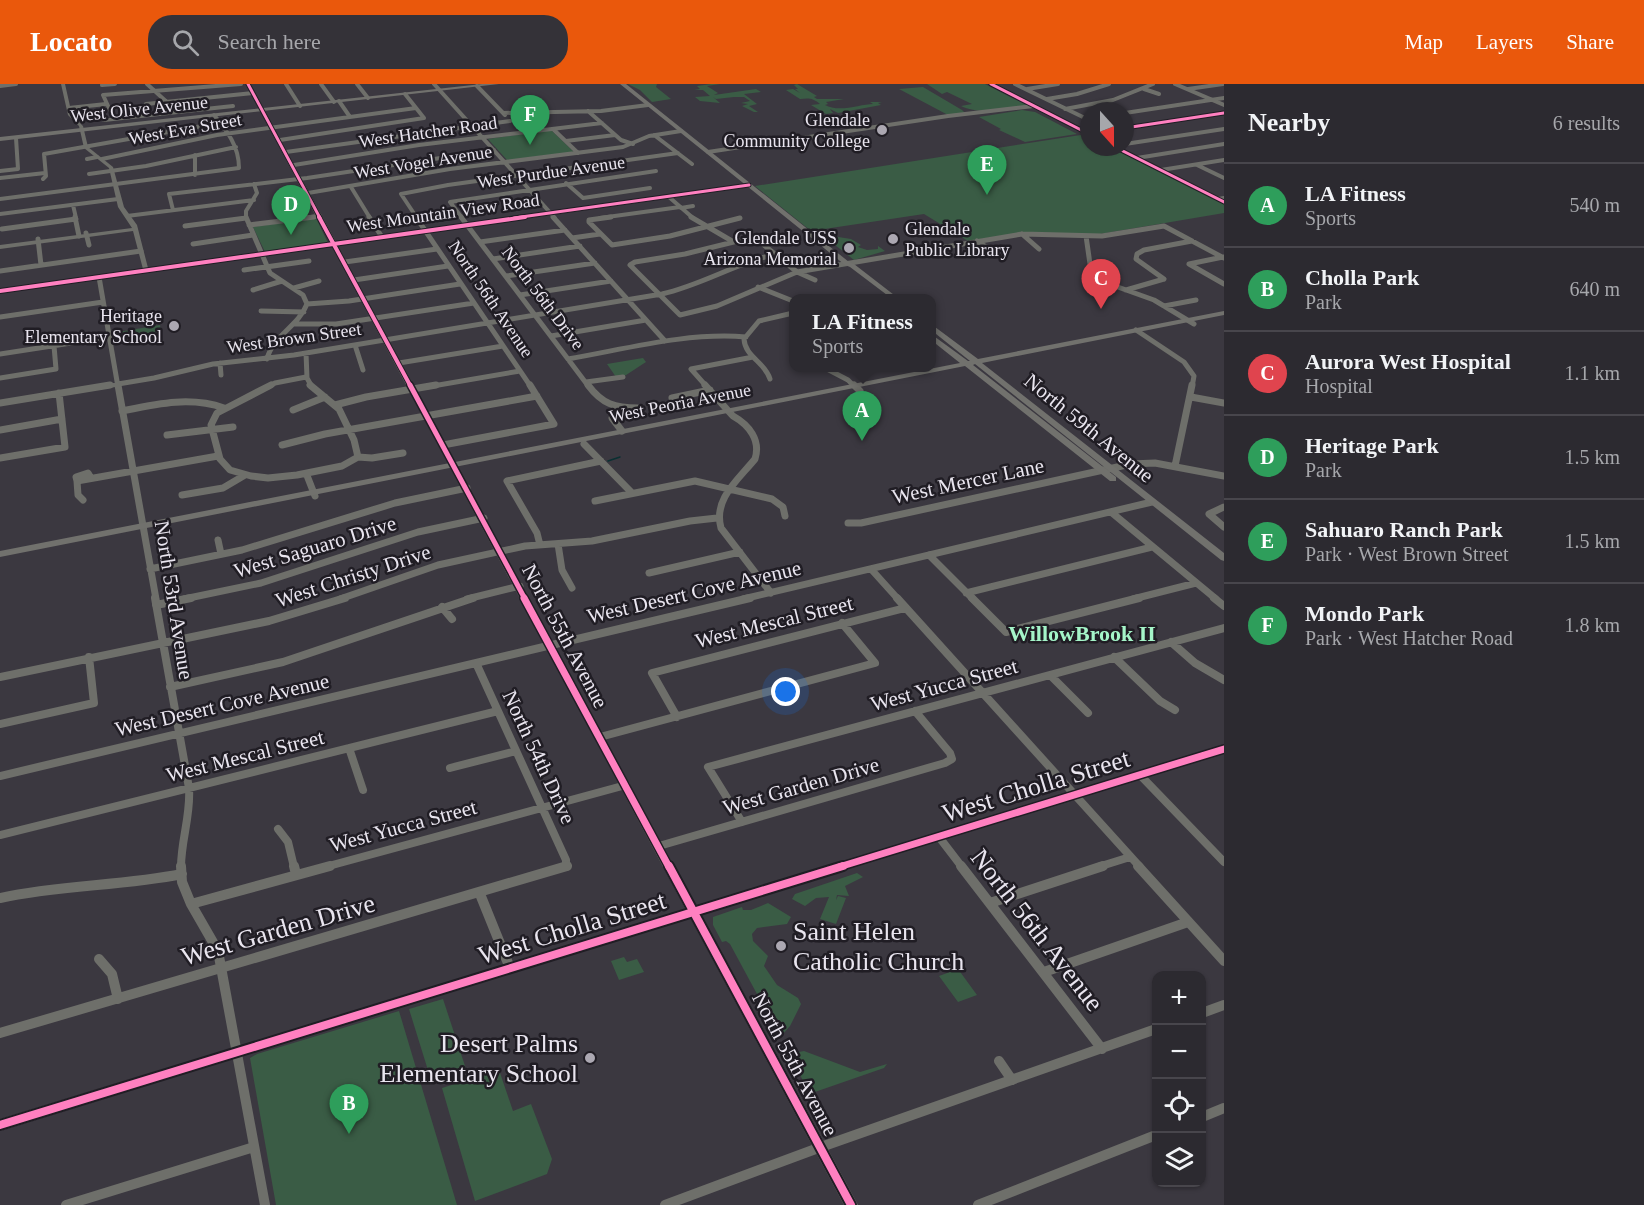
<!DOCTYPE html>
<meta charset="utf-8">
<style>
body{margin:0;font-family:"Times New Roman",serif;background:#343238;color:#f1f3f6}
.controls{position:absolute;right:18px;bottom:18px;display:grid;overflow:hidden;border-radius:12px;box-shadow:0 2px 4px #0004}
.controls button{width:54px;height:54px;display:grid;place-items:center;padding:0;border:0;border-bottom:2px solid #48464c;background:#2c2a30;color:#f1f3f6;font:30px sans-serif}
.compass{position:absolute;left:1080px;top:18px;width:54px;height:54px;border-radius:50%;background:#2c2a30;box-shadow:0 2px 4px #0004;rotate:159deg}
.you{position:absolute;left:786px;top:608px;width:21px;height:21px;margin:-15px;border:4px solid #fff;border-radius:50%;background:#1a73e8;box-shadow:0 0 0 9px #1a73e833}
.badge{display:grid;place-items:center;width:39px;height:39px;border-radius:50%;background:#ea580c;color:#fff;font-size:20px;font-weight:700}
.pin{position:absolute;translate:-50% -50px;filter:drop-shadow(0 2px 3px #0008)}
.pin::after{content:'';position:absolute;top:32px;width:21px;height:18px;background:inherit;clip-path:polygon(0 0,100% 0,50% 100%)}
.popup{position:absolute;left:789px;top:210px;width:147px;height:78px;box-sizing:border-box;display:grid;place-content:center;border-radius:12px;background:#2c2a30;filter:drop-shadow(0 2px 4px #0005);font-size:20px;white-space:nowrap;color:#a6a7ab}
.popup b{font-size:22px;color:#f1f3f6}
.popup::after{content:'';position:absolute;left:50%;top:100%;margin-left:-12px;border:12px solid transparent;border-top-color:#2c2a30}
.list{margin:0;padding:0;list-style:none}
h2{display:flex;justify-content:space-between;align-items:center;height:78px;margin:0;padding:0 24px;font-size:26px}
h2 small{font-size:20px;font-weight:400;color:#a6a7ab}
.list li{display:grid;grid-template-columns:39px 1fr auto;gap:18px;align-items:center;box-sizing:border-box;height:84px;padding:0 24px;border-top:2px solid #48464c}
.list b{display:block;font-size:22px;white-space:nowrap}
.list p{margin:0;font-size:20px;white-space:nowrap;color:#a6a7ab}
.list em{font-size:20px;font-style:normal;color:#a6a7ab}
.icon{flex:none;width:33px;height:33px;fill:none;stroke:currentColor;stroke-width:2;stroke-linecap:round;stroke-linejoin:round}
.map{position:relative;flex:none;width:1224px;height:1121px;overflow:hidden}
header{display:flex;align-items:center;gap:36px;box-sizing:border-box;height:84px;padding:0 30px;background:#ea580c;color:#fff}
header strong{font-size:28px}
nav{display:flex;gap:33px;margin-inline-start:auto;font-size:21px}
.search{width:420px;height:54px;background:#343238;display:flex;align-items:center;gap:15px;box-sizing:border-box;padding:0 21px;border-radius:24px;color:#a6a7ab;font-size:22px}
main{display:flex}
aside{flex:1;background:#2c2a30}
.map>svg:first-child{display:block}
.green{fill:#3a5c45}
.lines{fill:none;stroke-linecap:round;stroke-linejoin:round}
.stream{stroke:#0a3032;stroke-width:1.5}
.minor-far4{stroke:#6e6f6a;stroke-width:4}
.minor-far3{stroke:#6e6f6a;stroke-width:5}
.minor-far2{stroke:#6e6f6a;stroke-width:7}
.minor-far1{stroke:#6e6f6a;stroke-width:8}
.minor{stroke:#6e6f6a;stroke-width:10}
.tertiary{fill:#6e6f6a;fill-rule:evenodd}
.secondary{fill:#71716d;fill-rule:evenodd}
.cycleway-far4-casing{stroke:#201d24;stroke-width:5}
.cycleway-far3-casing{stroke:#201d24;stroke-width:6}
.cycleway-far2-casing{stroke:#201d24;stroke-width:8}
.cycleway-far1-casing{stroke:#201d24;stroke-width:10}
.cycleway-casing{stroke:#201d24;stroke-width:12}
.cycleway-far4{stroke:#ff80c0;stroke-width:3}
.cycleway-far3{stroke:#ff80c0;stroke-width:4}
.cycleway-far2{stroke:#ff80c0;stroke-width:5}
.cycleway-far1{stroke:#ff80c0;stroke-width:7}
.cycleway{stroke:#ff80c0;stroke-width:8}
.poi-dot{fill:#aca8b2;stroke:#201d24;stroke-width:2}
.labels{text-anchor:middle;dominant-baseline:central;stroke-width:5;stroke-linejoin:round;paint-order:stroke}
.far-street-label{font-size:18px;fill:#e9e5ef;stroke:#201d24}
.far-poi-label{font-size:18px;fill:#e9e5ef;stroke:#201d24;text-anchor:end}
.street-label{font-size:21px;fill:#e9e5ef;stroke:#201d24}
.neighbourhood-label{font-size:22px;font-weight:bold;fill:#a5f5c9;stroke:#201d24}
.near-street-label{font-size:26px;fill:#e9e5ef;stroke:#201d24}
.near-poi-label{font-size:26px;fill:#e9e5ef;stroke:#201d24;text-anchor:start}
</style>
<header>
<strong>Locato</strong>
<div class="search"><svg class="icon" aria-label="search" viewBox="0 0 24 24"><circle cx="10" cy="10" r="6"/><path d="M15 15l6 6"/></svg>Search here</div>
<nav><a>Map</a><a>Layers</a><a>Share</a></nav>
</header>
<main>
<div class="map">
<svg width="1224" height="1121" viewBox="0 0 1224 1121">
<rect width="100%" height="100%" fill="#3b3840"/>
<path class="green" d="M628,0H657L656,3L671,15L652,18L640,6Z
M711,0H720L707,2L718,9L714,11L756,5L761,8L744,10L757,20L749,22L758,28H754L742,22L748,20L741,19L750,17L744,13H734L716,15L713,13L720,19L700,17L695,13L710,12L703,6H694L700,5L697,2Z
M797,0L817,12L814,13L817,15H844L826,18L828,20L825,21C839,29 861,20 873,20L870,18H882L878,19L881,21L838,29L830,25L833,29L826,30L811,21L820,20C813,14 809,14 800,15L786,6L793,5L800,9L795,5H798L794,1Z
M927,0H985L1028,22C1007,25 979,31 961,22L972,20L947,8L942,10Z
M923,3L962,26L966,30L948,31L899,5Z
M1022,26L1035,28L1077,50L1025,58L999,46L1001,45L979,33Z
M551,46L574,68L507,76L488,55Z
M1087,50L1089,51V63H1112L1224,120V129L1094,151L1027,148L968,157L924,130L811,147L755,102Z
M316,134L328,159L265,168L253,143Z
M832,152L851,155L861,161L858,163L867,166L878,165V162L885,167L854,176L825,153Z
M160,241L161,249L119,255L118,248Z
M643,274L646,278L623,293H616L607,280Z
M857,789L863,793L845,802L849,812L837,811L836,816L838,812L846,814L836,840L820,835L829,813L816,814L805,822L792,815L795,810Z
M768,819L791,833L787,840L757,844L752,850L753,857L768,872L764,882L777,901L798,914L801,920L790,942L783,950L777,947L730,860L726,857L722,858L713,841V833L742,823L743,826H751Z
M624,873L627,878L637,875L644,888L619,896L611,877Z
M958,885L977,911L958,918L939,892Z
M443,915L466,985L431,996L409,925Z
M399,927L457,1121H276L250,974L257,970Z
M804,967L860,988L887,980L884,984L812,1009L808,1006L791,974L794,969Z
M499,986L513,1027L531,1020L552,1075L547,1090L475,1117L442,1004Z"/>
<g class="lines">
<path class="stream" d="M608,377L620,373"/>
<path class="minor-far4" d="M147,0L169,20
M286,0L300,22
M321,0L334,18
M357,0L368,14
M434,0L555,134
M1015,0L1089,36
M1175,0L1224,21
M102,1L115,0
M0,2L16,0
M477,2L505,31
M1027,5L1058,0
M1144,5L1159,10
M1188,5L1223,0
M1047,15L1077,10L1109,0
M339,17L350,33
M146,20L253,9
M69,24L106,20
M1065,25L1113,16L1153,0
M588,27L621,56L633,60
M503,29L601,27L648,21
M1125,29L1224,14
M114,35L103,11L241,0
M104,36L233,22
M553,45L578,69
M654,51L692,80
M280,56L424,34L405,10
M566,57L615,51
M1125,60L1224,45
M286,68L510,37
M708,68L948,32L1034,22
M195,71V91
M1137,74L1224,60
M87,75L97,73
M102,75L217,51L416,24
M294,81L419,61L602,39
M1197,81L1224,94
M1161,86L1224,76
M0,87L18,85L16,54
M89,90L146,82L236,63
M0,94L45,89
M43,95L46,92L44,70L219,39
M566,99L583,114L650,104
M351,103L370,134
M308,109L450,85L623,63L649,52L681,47
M669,113L693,134
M0,115L239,84C239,62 227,47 214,31
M1218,115L1224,114
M73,121L76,134
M681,124L693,122
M173,126L169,110L307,94L494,66
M0,130L118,115
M127,132L254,116
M246,134V127L257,109L254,100
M302,134L320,132
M417,134L401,110L448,101L678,69
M462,134L450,118L656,87
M600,134L680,123"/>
<path class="minor-far3" d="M75,133L79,152
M246,133L270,189L303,211L307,220C298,243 273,251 267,275
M369,133L382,153
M416,133L531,303
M461,133L589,303
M553,133L665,257
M611,133L589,136V138L612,161L670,152L740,134
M691,133L732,157
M249,141L314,133
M185,142L246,134
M2,145L76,135
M86,149L89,161
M1022,150L1039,165
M1086,152L1090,180L1099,193L1115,202L1154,216L1194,240
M754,153L797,188L717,222L680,231L630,181L635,178L685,170Z
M572,154L600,150
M38,155L41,181
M977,157L988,164
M480,158L565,146
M193,160L253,151
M493,175L580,162
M345,178L437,165
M1189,180L1224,200
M1189,180L1223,173
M244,186L309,177
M0,187L141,167
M797,188L815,196
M797,188L1022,150L1102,152L1164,142L1224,174
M506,192L595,179
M99,193L118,303
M1164,195L1136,175L1137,170L1144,166L1192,157
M354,196L448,182
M758,203L793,217
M294,204L319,197
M253,206L282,197
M1126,206L1164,195
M520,211L611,197
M307,220L349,217L460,200
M1164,222L1196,216
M261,227L304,228
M0,233L103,218
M293,240H336L474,219
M1136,246L1184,278L1194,292L1192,303
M551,252L646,236
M355,261L363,286
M306,269L307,294L312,303
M0,270L110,253
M568,275C626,265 687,248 746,253
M220,279L221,291
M399,279L503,262
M825,284L848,296L855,303
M0,294L56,285L54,262
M770,295C765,278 745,273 744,255L759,237L793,229
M586,298L623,293
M100,303L154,294L213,280L294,271L662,210C702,201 736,179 776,170
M268,303L275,299L306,293
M427,303L520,287
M707,303L691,285L753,273"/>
<path class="minor-far2" d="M118,301L156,515
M271,301L217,329L211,341L220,375L230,386L251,392L268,394L297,391L342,382L358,373L372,374L403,369
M310,301L339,325L354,356L358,373
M588,301C602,320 615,324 638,324
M705,301L732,331
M854,301L860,307
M1191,313L1224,319
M672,314L710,306
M0,319L110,301
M335,321L366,313L436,301
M616,324L612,334L622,347
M293,326L325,313
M122,327C156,320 190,312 224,324
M733,332C749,341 761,356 755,375C738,396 713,415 721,444L771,509
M0,346L62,335
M167,351L233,343
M584,360L632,409
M282,361L325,350L537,312
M443,361L554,340L530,301
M0,374L65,363L59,309
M1175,382L1192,301
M306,389L315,412
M77,397L218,372
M77,397L76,393L88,389L91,394
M77,397L78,411L83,416
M182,411L223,404L245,391
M595,417L695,397L772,415L783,423L785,432
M1224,423L1209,430L1224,443
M1111,428L1216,515
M848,439H861L1131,380L1155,379L1224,392
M218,456L221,470
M558,460L562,486L572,504
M540,461L537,449L507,397L601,377
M929,471L973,515
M150,485L242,466L395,419L467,404
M871,485L898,515
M649,489L740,468
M966,509L1152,463
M184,515L261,499L418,448L484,434
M340,515L438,481L525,462L592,457L690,437L717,434
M467,515L520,502
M743,515L1152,418
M1133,515L1196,499"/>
<path class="minor-far1" d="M155,514L189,704C191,731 181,756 181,783
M897,514L1140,783
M972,514L1006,548L1139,514
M1214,514L1224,522
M156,521L191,514
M442,523L452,535
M1171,558L1195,579L1224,596
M1114,573L1160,617L1175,626
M476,579L566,776V783
M1051,592L1088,629
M0,593L269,537L345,514
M170,603L283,578L473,514
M677,633L652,589L905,524
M0,640L94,619L89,573
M600,653L875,579L842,539
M349,664L363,706
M450,684L516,667
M1140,691L1224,778
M0,692L750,514
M742,738L708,683L1224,544
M278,745L288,758L294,783
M0,751L498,627
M939,753L962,783
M659,762L945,679L952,675L950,669L915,627
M325,783L626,701
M1098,783L1130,773"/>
<path class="minor" d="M181,782L182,798L191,820L218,867L265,1121
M294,782L296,790
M961,782L1102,965
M1138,782L1224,877
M480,810L510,884
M0,814C60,801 122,802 182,790
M990,819L1103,782
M191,820L330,782
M99,875L112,890L118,915
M1044,888L1188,838
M1202,929L1224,921
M0,949L567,782
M999,977L1012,996
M1202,1033L1224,1024
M66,1121L254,1063
M665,1121L821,1063L1156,945
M978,1121L1156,1051"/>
<path class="tertiary" d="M61,0H65L72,31L83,42L88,63L113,83L124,123L137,141L148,184L330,159L246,0H250L336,158L751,100V102L749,103L337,161L696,823L1224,662V668L701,830L858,1121H844L690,833L0,1047V1035L686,826L332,162L0,209V205L143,185L133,147L0,165V161L132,144L118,123L109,84L84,64L79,42L68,31Z
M989,0H994L1089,48V51Z
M1224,28V30L1125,45V43Z
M1113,63H1119L1224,116V120Z"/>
<path class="secondary" d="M482,0H499L0,57V53Z
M620,0H626L849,178L854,180L898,214H891L850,183L845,181Z
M1224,227V231L982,279L1224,469V477L1221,476L975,280L973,281L1116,393V397H1110L965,282L0,473V467L960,279L931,256V250L968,277H970L931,246V240L978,275Z"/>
<g class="cycleway-far4-casing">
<path id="cycleway-far4" d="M248,0L320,134
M991,0L1089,50
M1125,44L1224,29
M1115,63L1224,118
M514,134L749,101"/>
</g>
<g class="cycleway-far3-casing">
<path id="cycleway-far3" d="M319,133L411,303
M0,207L525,133"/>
</g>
<g class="cycleway-far2-casing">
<path id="cycleway-far2" d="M410,301L525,515"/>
</g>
<g class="cycleway-far1-casing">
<path id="cycleway-far1" d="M524,514L669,783
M839,783L1224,665"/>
</g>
<g class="cycleway-casing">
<path id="cycleway" d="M669,782L851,1121
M0,1041L843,782"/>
</g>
<use href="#cycleway-far4" class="cycleway-far4"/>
<use href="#cycleway-far3" class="cycleway-far3"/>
<use href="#cycleway-far2" class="cycleway-far2"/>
<use href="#cycleway-far1" class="cycleway-far1"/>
<use href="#cycleway" class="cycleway"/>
</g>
<g class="poi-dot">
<circle cx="882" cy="46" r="6"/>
<circle cx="893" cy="155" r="6"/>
<circle cx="849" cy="164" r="6"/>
<circle cx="174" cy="242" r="6"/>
<circle cx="781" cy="862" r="6"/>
<circle cx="590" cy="974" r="6"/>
</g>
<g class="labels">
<g class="far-street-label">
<text transform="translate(139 25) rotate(-6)">West Olive Avenue</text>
<text transform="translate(185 45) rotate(-10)">West Eva Street</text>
<text transform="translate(428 48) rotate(-8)">West Hatcher Road</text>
<text transform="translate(423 78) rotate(-9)">West Vogel Avenue</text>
<text transform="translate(551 88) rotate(-8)">West Purdue Avenue</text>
<text transform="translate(443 129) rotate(-8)">West Mountain View Road</text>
<text transform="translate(543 214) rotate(53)">North 56th Drive</text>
<text transform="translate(491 215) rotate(56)">North 56th Avenue</text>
<text transform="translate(294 254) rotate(-8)">West Brown Street</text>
<text transform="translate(680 319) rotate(-11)">West Peoria Avenue</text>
</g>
<g class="far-poi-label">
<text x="870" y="36">Glendale<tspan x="870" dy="21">Community College</tspan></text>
<text x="905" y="145" text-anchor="start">Glendale<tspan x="905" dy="21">Public Library</tspan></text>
<text x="837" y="154">Glendale USS<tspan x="837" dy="21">Arizona Memorial</tspan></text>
<text x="162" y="232">Heritage<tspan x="162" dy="21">Elementary School</tspan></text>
</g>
<g class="street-label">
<text transform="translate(1089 344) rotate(39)">North 59th Avenue</text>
<text transform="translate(968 397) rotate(-12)">West Mercer Lane</text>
<text transform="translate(315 463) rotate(-17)">West Saguaro Drive</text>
<text transform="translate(353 492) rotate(-18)">West Christy Drive</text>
<text transform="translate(694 508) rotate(-13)">West Desert Cove Avenue</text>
<text transform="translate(174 516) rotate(81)">North 53rd Avenue</text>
<text transform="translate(774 538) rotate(-14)">West Mescal Street</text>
<text transform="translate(565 552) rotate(62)">North 55th Avenue</text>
<text transform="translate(944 601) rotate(-15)">West Yucca Street</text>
<text transform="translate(222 621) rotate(-13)">West Desert Cove Avenue</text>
<text transform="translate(245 672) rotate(-14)">West Mescal Street</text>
<text transform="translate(539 673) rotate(65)">North 54th Drive</text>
<text transform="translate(801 702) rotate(-16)">West Garden Drive</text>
<text transform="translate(403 742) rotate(-15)">West Yucca Street</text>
<text transform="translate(795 980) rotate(62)">North 55th Avenue</text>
</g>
<g class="neighbourhood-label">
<text x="1082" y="549">WillowBrook II</text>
</g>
<g class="near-street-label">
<text transform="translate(1036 702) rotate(-17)">West Cholla Street</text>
<text transform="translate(572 844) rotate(-17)">West Cholla Street</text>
<text transform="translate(278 846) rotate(-16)">West Garden Drive</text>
<text transform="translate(1037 846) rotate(52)">North 56th Avenue</text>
</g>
<g class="near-poi-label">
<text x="793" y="847">Saint Helen<tspan x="793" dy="30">Catholic Church</tspan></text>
<text x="578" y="959" text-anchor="end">Desert Palms<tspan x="578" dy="30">Elementary School</tspan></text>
</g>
</g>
</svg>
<div class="controls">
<button>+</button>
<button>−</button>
<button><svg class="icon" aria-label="locate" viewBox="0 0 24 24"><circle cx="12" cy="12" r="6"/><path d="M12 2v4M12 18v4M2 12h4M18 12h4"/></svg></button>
<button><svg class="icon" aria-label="layers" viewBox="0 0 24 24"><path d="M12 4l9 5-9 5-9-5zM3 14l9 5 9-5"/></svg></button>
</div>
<svg class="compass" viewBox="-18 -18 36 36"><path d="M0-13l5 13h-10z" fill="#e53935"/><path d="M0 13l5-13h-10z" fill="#a6a7ab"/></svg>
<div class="you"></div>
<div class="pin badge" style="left:862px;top:357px;background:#2e9e5b">A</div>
<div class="popup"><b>LA Fitness</b>Sports</div>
<div class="pin badge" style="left:349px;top:1050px;background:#2e9e5b">B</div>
<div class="pin badge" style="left:1101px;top:225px;background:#e0444e">C</div>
<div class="pin badge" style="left:291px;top:151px;background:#2e9e5b">D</div>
<div class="pin badge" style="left:987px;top:111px;background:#2e9e5b">E</div>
<div class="pin badge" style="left:530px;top:61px;background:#2e9e5b">F</div>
</div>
<aside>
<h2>Nearby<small>6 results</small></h2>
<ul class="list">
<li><span class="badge" style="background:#2e9e5b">A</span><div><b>LA Fitness</b><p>Sports</p></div><em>540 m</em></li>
<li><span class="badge" style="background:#2e9e5b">B</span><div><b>Cholla Park</b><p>Park</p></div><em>640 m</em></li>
<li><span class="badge" style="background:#e0444e">C</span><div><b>Aurora West Hospital</b><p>Hospital</p></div><em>1.1 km</em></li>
<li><span class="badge" style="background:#2e9e5b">D</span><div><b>Heritage Park</b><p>Park</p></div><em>1.5 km</em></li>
<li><span class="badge" style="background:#2e9e5b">E</span><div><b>Sahuaro Ranch Park</b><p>Park · West Brown Street</p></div><em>1.5 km</em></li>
<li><span class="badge" style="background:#2e9e5b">F</span><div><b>Mondo Park</b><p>Park · West Hatcher Road</p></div><em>1.8 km</em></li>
</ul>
</aside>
</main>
